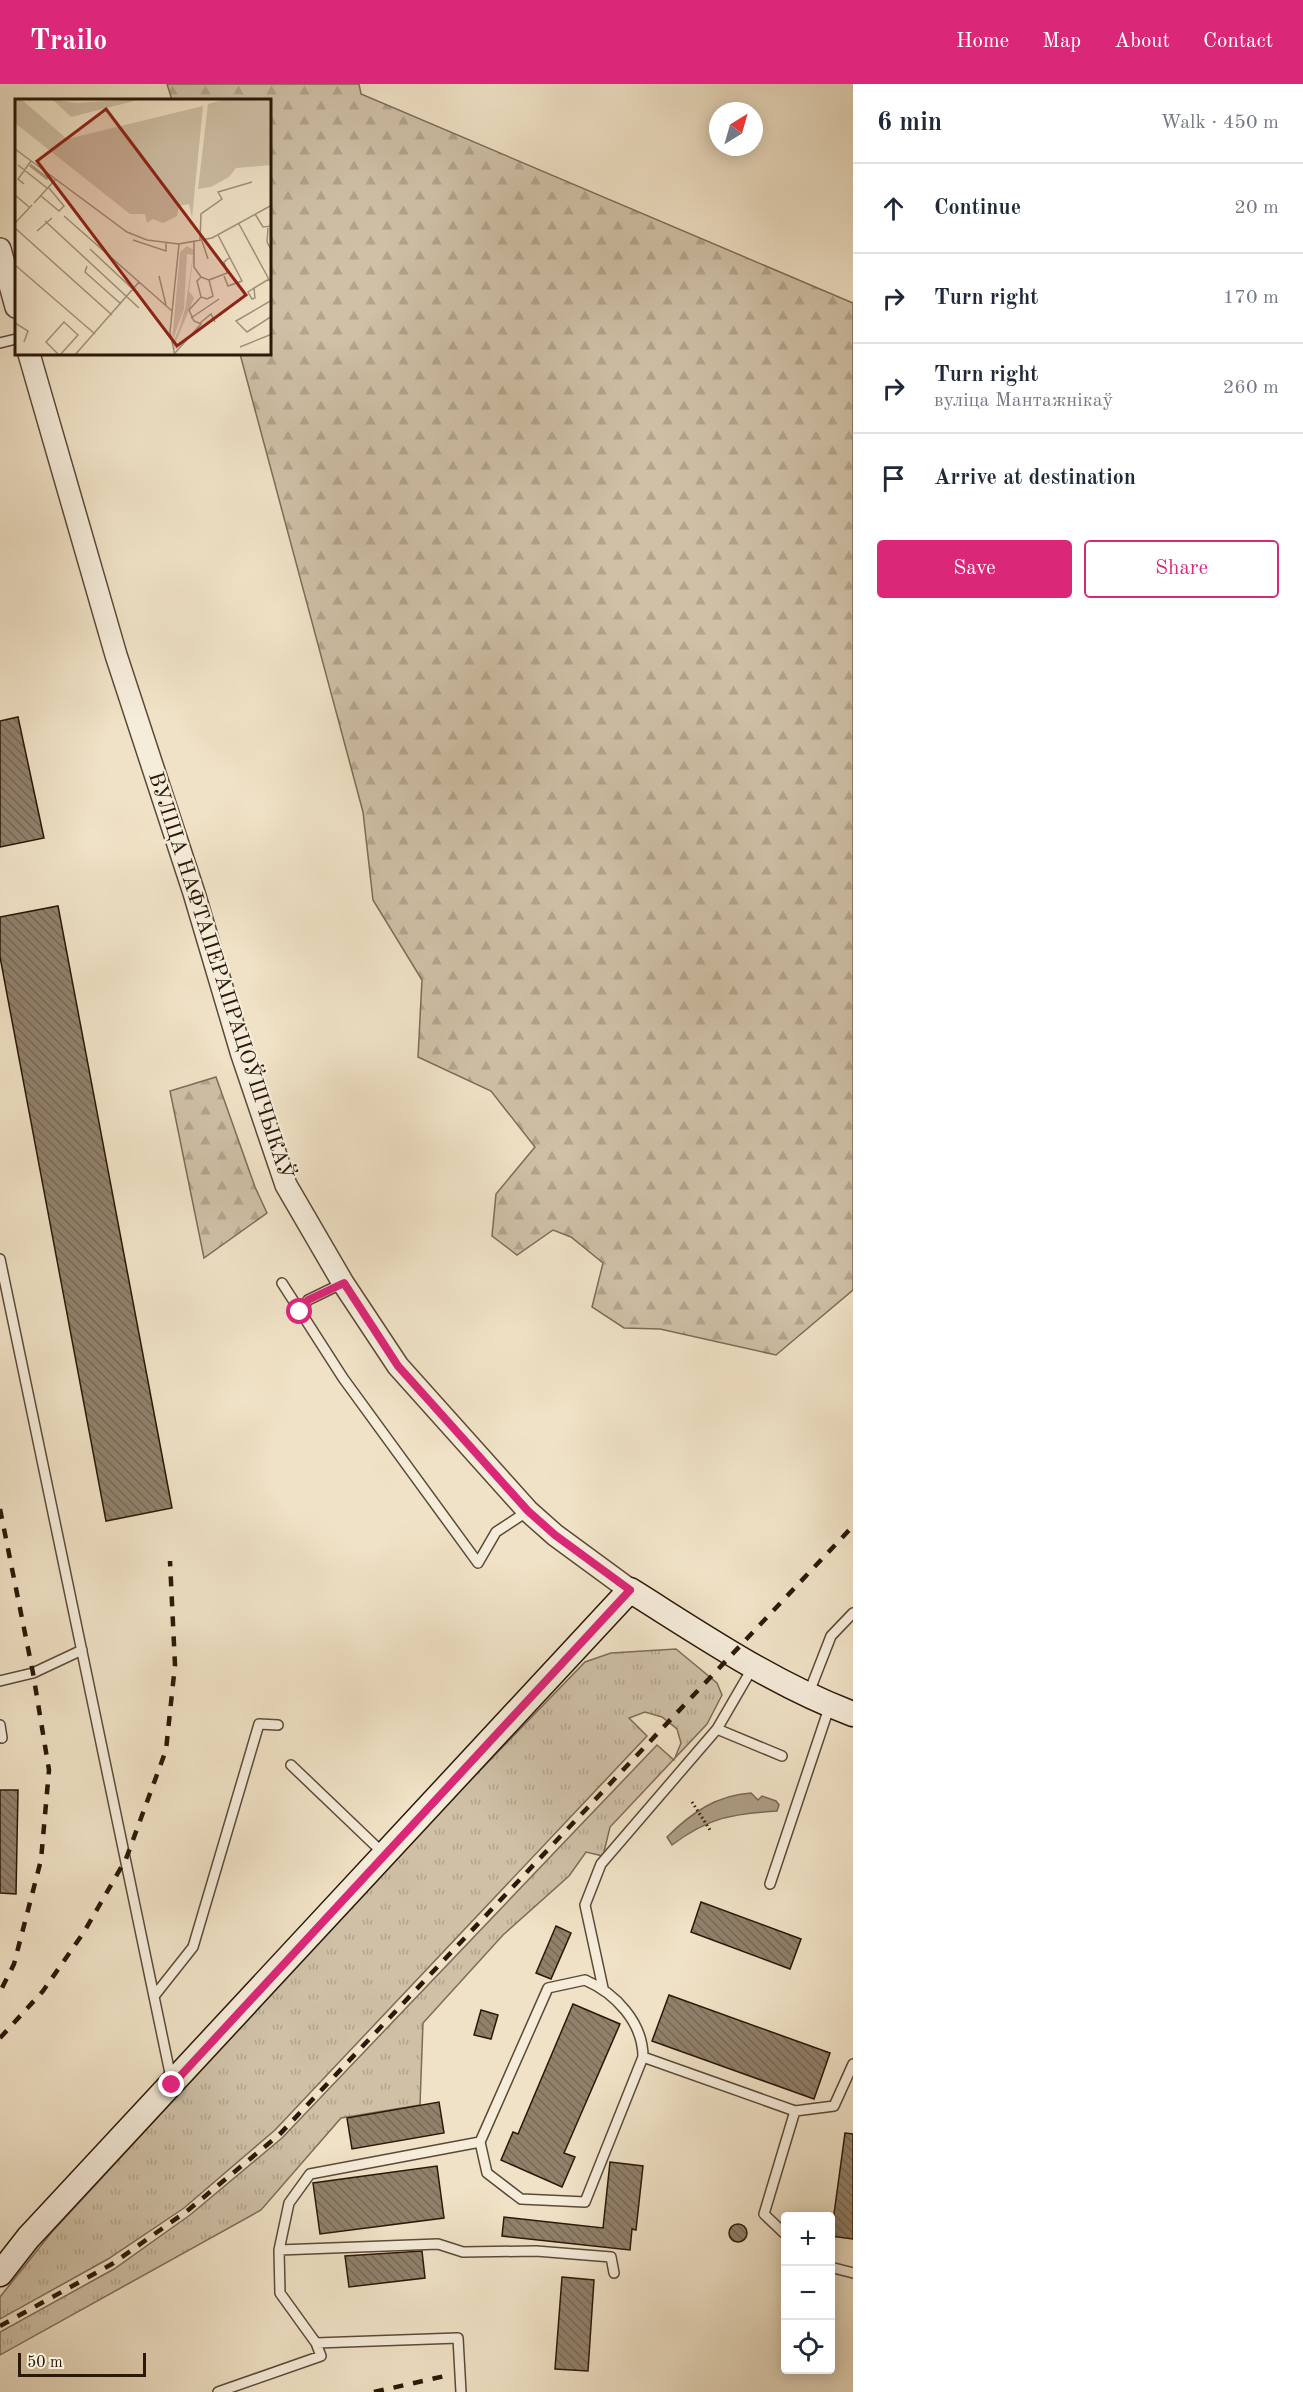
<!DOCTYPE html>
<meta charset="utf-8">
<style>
body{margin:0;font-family:"Old Standard TT",serif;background:#f2f2f3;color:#1f2937}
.controls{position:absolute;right:18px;bottom:18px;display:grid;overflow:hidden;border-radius:6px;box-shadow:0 3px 15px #0003}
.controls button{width:54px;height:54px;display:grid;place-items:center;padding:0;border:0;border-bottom:2px solid #e0e1e3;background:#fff;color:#1f2937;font:30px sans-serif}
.compass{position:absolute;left:709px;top:18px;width:54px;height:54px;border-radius:50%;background:#fff;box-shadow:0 3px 15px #0003;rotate:37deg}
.scale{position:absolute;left:18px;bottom:15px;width:128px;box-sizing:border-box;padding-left:6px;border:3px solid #2b1808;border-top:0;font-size:16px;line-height:21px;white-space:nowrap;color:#2b1808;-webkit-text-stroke:4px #f5ecda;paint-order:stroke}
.stop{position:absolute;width:18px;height:18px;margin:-14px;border:4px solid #db2777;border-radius:50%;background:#fff}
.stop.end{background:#db2777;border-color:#fff;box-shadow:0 2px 6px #0008}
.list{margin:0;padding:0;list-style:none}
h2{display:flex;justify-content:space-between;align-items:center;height:78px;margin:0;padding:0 24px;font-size:26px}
h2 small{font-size:20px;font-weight:400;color:#747a83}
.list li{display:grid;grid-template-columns:39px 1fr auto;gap:18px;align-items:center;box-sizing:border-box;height:90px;padding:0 24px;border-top:2px solid #e0e1e3}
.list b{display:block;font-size:22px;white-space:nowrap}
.list p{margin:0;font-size:20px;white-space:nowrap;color:#747a83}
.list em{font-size:20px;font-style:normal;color:#747a83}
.actions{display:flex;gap:12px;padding:18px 24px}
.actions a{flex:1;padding:14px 0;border:2px solid #db2777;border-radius:6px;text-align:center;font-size:21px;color:#db2777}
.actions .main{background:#db2777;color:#fff}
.icon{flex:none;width:33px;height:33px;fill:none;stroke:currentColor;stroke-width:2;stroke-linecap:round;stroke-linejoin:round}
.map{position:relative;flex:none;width:853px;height:2308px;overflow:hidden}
header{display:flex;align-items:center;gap:36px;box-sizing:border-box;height:84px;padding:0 30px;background:#db2777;color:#fff}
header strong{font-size:28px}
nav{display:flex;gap:33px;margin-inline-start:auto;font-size:21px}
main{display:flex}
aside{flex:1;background:#fff}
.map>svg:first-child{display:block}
.grass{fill:url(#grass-tufts);stroke:#7d6c57;stroke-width:1.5}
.forest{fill:url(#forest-firs);stroke:#7d6c57;stroke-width:1.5}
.water{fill:#ad9d85;stroke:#796853;stroke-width:1.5}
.building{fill:url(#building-back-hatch);stroke:#2b1808;stroke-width:1.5}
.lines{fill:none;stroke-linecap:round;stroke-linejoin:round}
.service-casing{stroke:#5c4a38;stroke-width:12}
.tertiary-casing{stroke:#5c4a38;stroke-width:24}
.secondary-casing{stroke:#2b1808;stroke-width:27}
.path{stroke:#2b1808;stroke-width:3;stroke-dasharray:1.5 3;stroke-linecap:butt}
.service{stroke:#f5ecda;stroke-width:9}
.tertiary{stroke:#f5ecda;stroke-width:21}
.secondary{stroke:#f5ecda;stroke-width:24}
.rail{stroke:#2b1808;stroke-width:4.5;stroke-dasharray:10 10;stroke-linecap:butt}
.route{stroke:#db2777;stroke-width:8}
.labels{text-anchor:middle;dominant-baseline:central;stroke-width:4.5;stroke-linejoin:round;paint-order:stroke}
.street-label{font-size:21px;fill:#2b1808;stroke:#f5ecda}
.inset-river{fill:none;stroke:#ad9d85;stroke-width:3}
.inset-road{fill:none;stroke:#a1917a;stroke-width:1.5}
.view{fill:#8f2418;fill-opacity:0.15;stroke:#8f2418;stroke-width:3}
.inset-edge{fill:none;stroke:#2b1808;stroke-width:3}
</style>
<header>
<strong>Trailo</strong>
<nav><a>Home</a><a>Map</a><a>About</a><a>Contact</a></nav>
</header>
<main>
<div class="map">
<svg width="853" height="2308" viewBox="0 0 853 2308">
<defs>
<pattern id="grass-tufts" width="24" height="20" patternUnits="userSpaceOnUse" patternTransform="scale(1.5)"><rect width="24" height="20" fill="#cfc0a6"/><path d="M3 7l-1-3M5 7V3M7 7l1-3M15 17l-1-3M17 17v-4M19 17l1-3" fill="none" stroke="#b2a48d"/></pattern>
<pattern id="forest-firs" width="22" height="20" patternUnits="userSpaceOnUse" patternTransform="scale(1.5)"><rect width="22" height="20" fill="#cfc0a6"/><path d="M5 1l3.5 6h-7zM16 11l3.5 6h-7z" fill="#b2a48d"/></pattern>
<pattern id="building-back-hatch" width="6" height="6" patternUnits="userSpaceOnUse" patternTransform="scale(1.5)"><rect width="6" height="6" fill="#91816b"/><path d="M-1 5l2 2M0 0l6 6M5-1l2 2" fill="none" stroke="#776956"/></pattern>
</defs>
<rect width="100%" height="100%" fill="#f0e2c6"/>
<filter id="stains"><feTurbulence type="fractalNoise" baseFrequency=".00333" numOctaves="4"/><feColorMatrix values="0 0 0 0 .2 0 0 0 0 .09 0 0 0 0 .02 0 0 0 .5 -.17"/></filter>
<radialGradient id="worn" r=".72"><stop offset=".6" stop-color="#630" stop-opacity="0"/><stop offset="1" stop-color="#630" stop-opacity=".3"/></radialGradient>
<path class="grass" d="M676,1565L717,1599L722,1611L707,1640L610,1743L603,1772L586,1768L569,1792L503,1851L423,1939L420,2021L341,2034L261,2126L0,2271V2248L114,2185L190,2131L282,2054L657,1661L674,1676L681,1659L677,1645L662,1633L645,1628L629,1634L647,1652L275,2046L184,2124L108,2175L0,2235V2213L51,2149L431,1737L585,1578L611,1569Z"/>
<path class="forest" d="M167,0H359L361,10L853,219V1206L776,1271L660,1245L624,1244L592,1223L603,1179L571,1153L553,1146L517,1171L492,1152L496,1110L535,1063L491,1007L418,973L422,896L373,816L363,728L240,270H270V16H172Z
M216,993L255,1103L267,1129L204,1174L170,1007Z"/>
<path class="water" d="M751,1709L758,1716L762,1712L776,1717L779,1721L777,1727C732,1730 709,1733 672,1761L667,1753C691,1729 717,1711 751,1709Z"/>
<path class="building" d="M18,633L44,754L0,763V637Z
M58,822L172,1424L106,1437L0,873V833Z
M0,1706H18L16,1810L0,1809Z
M701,1818L801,1855L790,1885L691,1848Z
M556,1842L571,1849L551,1895L536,1889Z
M669,1911L830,1969L814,2015L652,1957Z
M573,1920L620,1940L564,2069L575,2073L562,2103L501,2076L513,2048L518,2050Z
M481,1926L498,1931L491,1955L474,1951Z
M439,2018L444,2049L352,2065L347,2034Z
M845,2049L853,2050V2155L831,2152Z
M610,2078L643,2082L636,2146L632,2145L630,2166L502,2152L504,2133L603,2144Z
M437,2082L444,2134L320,2150L313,2099Z
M729 2149a9 9 0 1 1 18 0a9 9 0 1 1-18 0Z
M422,2167L425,2194L349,2203L345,2172Z
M562,2193L594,2196L588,2287L555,2285Z"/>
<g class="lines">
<g class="service-casing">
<path id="service" d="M0,259L16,255
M0,1175L171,1994
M282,1199L343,1294L478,1479L496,1448L528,1427
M300,1228L308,1216L343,1199
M0,1597L33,1589L82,1566
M808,1611L831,1552L853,1529
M0,1641L2,1654
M717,1645L782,1672
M291,1681L383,1769
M770,1800L830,1621
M585,1896C615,1909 643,1938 643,1973L585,2118L521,2115L487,2089L480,2058L548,1904Z
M603,1904L585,1821L601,1780L717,1645L753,1583
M155,1911L193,1863L259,1640L278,1641
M643,1973L795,2027L834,2022L853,1980
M786,2151L764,2130L795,2027
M279,2166L438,2160L463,2168L536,2167L611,2173L614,2189
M830,2183L853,2189
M316,2259L458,2254L461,2308
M218,2308L321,2272L316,2259L280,2209L279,2166L289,2119L310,2090L480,2058"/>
</g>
<g class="tertiary-casing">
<path id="tertiary" d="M0,165L16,223
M29,270L116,571L194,809L242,971L286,1101L343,1199L398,1282L528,1427L555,1451L630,1506"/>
</g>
<g class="secondary-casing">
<path id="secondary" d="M0,2190L28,2154L630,1506C702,1551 773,1600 853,1630"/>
</g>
<path class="path" d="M692,1718L710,1746"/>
<use href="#service" class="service"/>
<use href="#tertiary" class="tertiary"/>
<use href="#secondary" class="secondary"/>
<path class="rail" d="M0,1425L33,1589L49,1686L41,1776L14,1880L0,1908
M0,1954L43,1907L84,1848L126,1775L166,1666L175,1581L170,1477
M0,2242L112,2180L187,2127L279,2051L853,1442
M374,2308L445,2292"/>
</g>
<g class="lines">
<path class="route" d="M172,2001L630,1506L555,1451L528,1427L398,1282L344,1199L308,1216L300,1228"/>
</g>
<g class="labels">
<g class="street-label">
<text transform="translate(220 892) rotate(72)">ВУЛІЦА НАФТАПЕРАПРАЦОЎШЧЫКАЎ</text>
</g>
</g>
<g transform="translate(15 15)">
<rect width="256" height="256" fill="#f0e2c6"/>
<path d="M172,147L179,151L174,192L179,199L160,245L163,250H159L157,246L164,230L170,210L178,156L172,155L169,210L157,243L165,153Z" fill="#cfc0a6"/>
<path d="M0,0H6L52,40L188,7L177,119L174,105L164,107L162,117L148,124L138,120L132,124L130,115H115L0,24ZM37,0L61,4L127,0L56,18ZM211,0H256V66L221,69L214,78L196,88L183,90L193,5Z" fill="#cfc0a6"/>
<path class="inset-river" d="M15,66L33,80"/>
<path class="inset-road" d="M0,50L112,133L132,141L164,145M3,66L32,89M9,85L3,80L16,62M0,96L14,108M26,97L44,112L49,107L33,88M19,104L40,81M240,115L248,128L257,127M49,117L157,212M30,122L124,209M0,124L17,106M224,125L257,186M0,129L97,216M253,129L252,143L257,152M22,132L37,119M203,136L227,182L213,187L209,177M118,141L151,152V144M185,141L186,115L207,100L203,93L237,83M187,142L193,160M179,143V168L186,178M75,150L123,195M0,166L80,235M72,167L70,173L106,205M144,177L151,206M186,178L194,181L198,197L192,200L186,198L182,182ZM194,181L212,174L209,163L214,159M239,189L233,193L237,200L240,199L239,189L254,180M257,201L221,222L232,233L257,217M176,219L204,200M0,224L13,232L9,243M185,224L196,215L200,223M225,248L257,235M160,254L186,225L179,222L174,211L186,198M45,256L63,236L49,223L31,243L45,257M59,257L124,183M160,257L155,233L164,145L197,139L257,106"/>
<path class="view" d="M91,10L231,196L162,247L22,62Z"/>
<rect width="256" height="256" class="inset-edge"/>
</g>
<rect width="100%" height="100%" filter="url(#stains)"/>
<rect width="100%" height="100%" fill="url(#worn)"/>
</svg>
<div class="controls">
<button>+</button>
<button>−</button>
<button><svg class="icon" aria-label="locate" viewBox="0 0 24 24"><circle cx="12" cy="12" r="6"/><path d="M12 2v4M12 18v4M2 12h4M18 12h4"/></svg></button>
</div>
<svg class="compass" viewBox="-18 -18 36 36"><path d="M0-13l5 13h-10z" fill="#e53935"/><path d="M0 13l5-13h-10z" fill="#747a83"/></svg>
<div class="scale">50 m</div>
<div class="stop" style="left:300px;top:1228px"></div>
<div class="stop end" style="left:172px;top:2001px"></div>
</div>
<aside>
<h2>6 min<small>Walk · 450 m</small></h2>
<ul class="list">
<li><svg class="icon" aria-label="ahead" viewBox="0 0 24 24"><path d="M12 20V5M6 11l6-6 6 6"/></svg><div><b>Continue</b></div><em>20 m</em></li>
<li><svg class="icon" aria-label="right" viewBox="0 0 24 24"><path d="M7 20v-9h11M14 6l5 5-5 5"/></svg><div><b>Turn right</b></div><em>170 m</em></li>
<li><svg class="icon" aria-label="right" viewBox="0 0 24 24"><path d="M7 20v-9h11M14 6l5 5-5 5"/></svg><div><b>Turn right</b><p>вуліца Мантажнікаў</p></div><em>260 m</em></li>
<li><svg class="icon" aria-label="arrive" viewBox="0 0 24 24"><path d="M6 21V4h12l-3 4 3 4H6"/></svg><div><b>Arrive at destination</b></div></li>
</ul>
<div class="actions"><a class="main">Save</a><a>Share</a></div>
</aside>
</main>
